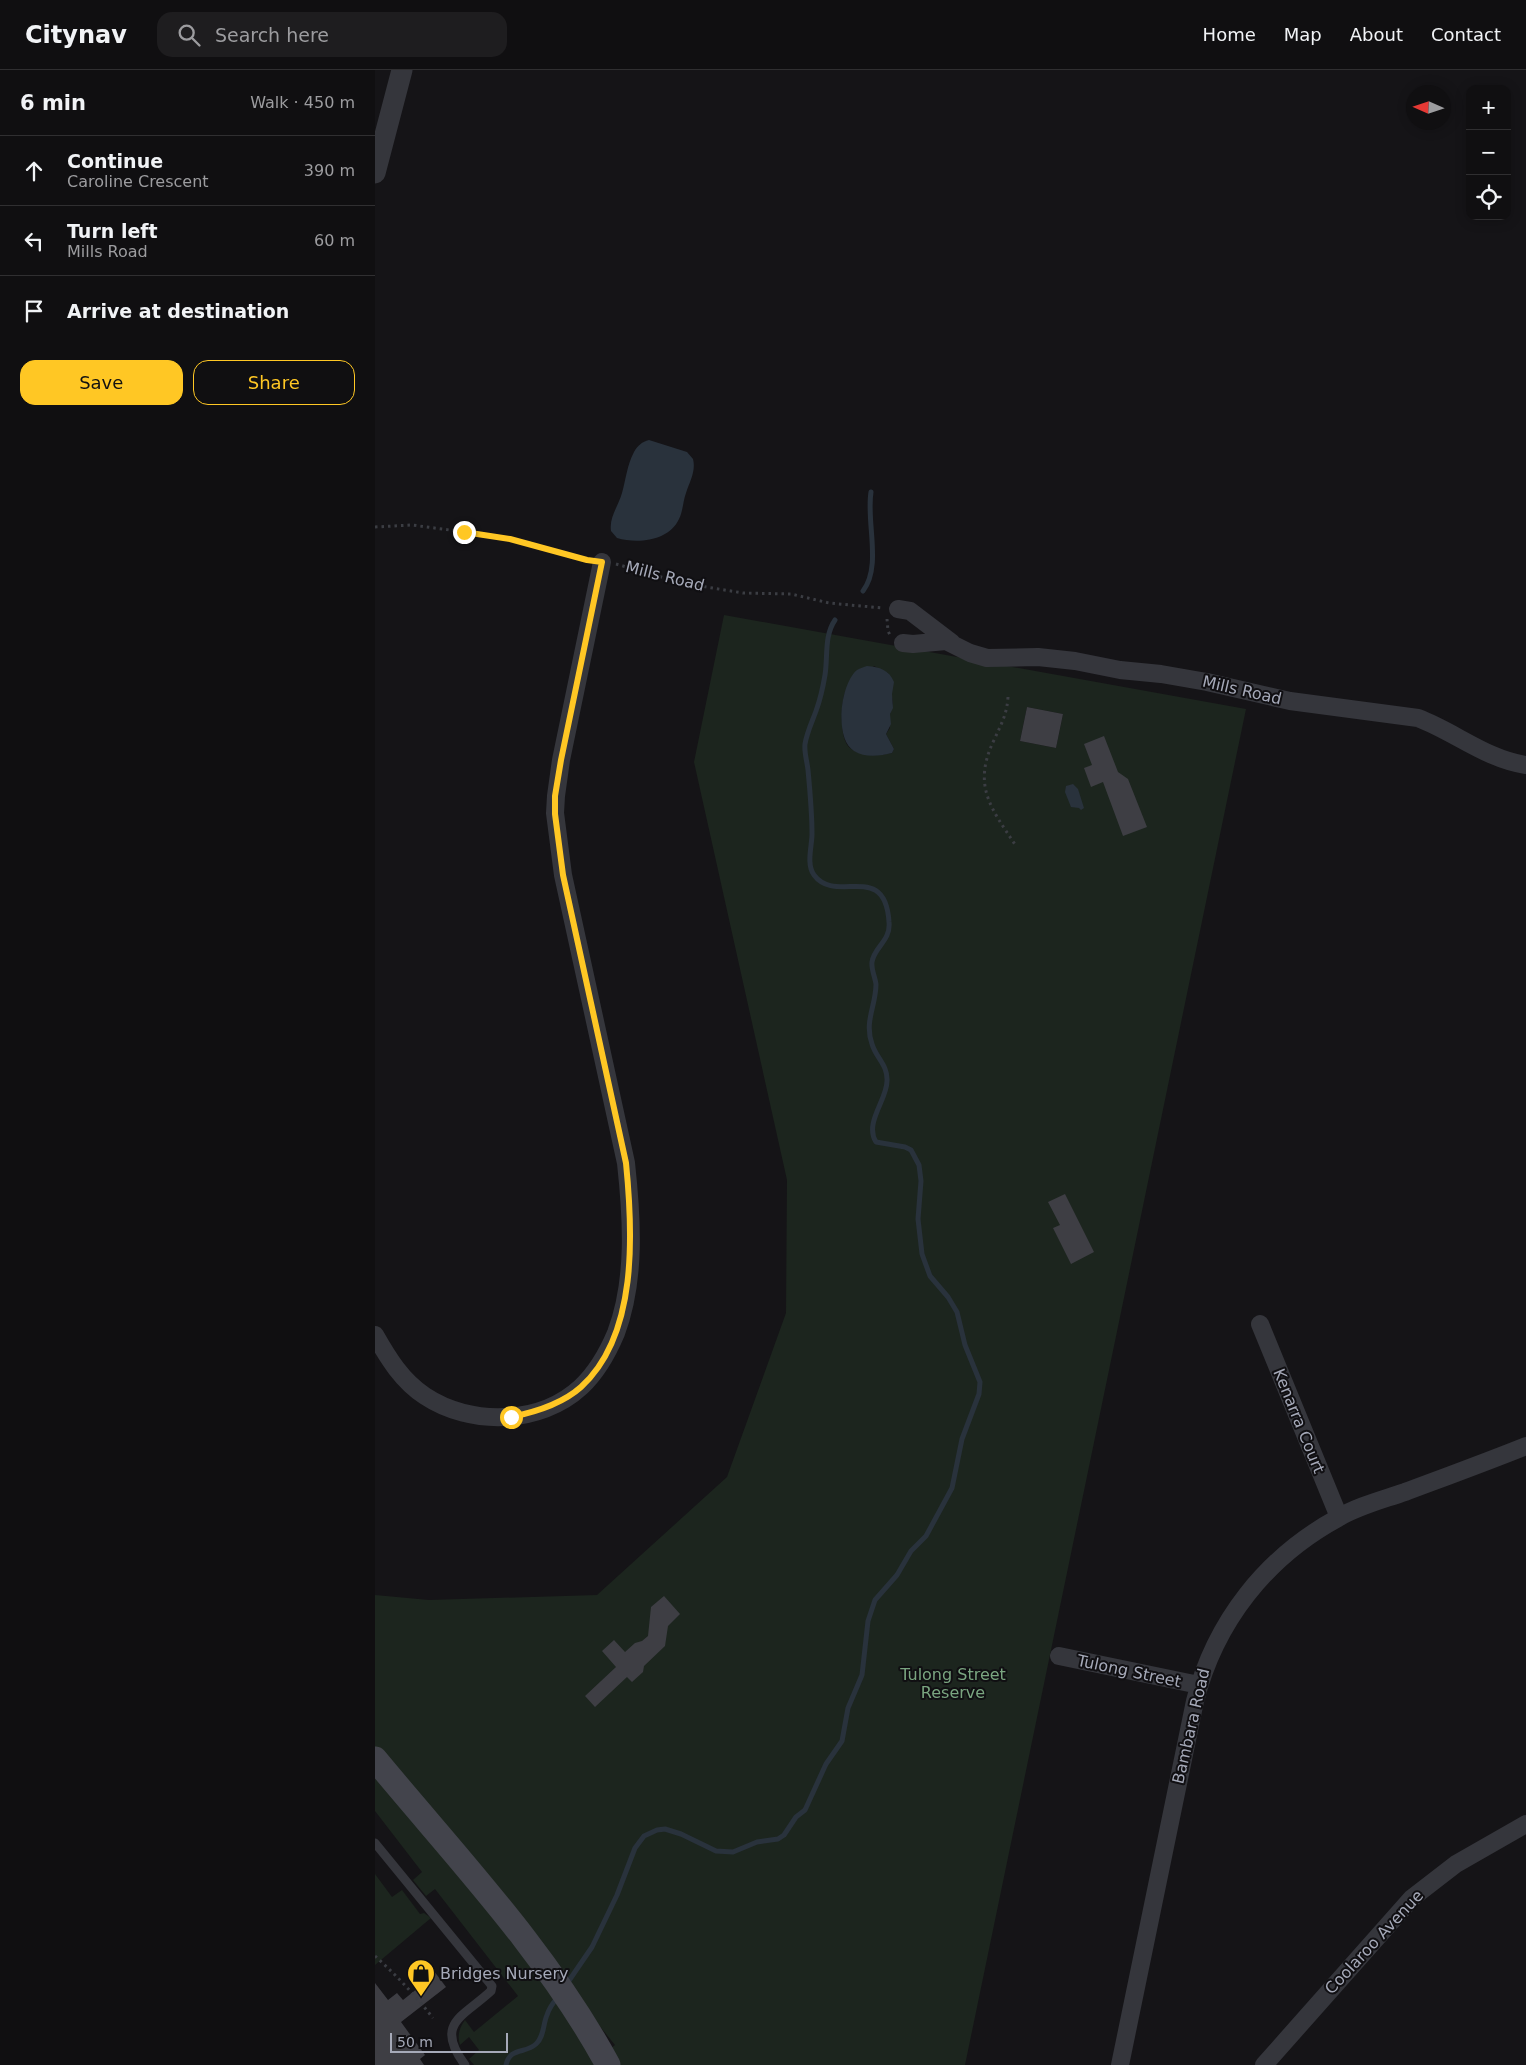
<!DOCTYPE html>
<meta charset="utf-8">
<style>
body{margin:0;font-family:"DejaVu Sans",sans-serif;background:#1e1d1f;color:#f1f3f6}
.controls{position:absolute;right:15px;top:15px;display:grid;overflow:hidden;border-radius:10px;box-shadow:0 2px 12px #0003}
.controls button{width:45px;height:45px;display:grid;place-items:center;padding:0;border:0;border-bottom:1px solid #302f31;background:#100f11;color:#f1f3f6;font:25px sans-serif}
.compass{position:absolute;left:1031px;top:15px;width:45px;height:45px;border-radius:50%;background:#100f11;box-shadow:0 2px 12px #0003;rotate:273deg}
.scale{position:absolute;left:15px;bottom:12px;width:118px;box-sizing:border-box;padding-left:5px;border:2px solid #a5a9b8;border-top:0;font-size:14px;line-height:18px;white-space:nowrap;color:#a5a9b8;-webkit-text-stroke:4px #100f12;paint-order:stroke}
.stop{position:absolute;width:15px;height:15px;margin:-11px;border:4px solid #ffc724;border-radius:50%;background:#fff}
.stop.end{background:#ffc724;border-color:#fff;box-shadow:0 1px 5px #0008}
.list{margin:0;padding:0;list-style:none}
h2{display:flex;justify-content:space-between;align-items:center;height:65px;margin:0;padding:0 20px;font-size:21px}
h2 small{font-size:16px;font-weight:400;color:#9c9c9f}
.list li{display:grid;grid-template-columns:32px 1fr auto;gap:15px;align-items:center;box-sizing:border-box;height:70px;padding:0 20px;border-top:1px solid #302f31}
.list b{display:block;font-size:19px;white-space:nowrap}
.list p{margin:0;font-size:16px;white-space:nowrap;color:#9c9c9f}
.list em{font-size:16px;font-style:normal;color:#9c9c9f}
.actions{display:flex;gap:10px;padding:15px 20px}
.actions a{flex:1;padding:11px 0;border:1px solid #ffc724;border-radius:15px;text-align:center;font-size:18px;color:#ffc724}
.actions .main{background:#ffc724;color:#111}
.icon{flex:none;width:28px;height:28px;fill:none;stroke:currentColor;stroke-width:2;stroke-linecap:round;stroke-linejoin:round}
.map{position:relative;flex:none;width:1151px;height:1995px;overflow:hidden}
header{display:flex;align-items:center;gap:30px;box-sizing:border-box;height:70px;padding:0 25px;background:#100f11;border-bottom:1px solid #302f31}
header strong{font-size:24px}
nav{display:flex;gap:28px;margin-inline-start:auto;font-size:18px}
.search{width:350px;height:45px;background:#1e1d1f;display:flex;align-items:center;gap:12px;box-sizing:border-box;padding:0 18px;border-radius:15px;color:#9c9c9f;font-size:19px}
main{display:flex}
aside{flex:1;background:#100f11}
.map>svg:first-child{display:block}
.green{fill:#1c251e;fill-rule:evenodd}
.water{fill:#29323c}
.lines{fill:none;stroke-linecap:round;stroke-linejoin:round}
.stream{stroke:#29323c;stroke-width:5}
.building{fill:#3e3e44}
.path{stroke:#3b3d43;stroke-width:3;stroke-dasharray:2.5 4;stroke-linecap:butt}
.service{stroke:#35363c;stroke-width:9}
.minor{stroke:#35363c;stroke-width:18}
.tertiary{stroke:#35363c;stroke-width:21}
.secondary{stroke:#43444c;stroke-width:25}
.route{stroke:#ffc724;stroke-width:6}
.labels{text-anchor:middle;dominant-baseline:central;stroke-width:4;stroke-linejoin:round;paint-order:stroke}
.street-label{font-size:16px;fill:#a5a9b8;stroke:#100f12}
.park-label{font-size:16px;fill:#7aa580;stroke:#100f12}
.poi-label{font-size:16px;fill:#a5a9b8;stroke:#100f12;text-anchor:start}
</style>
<header>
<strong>Citynav</strong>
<div class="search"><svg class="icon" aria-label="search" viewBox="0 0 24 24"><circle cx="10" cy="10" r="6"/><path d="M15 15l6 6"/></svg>Search here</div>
<nav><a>Home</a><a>Map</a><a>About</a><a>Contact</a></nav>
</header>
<main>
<aside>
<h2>6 min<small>Walk · 450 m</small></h2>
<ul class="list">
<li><svg class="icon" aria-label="ahead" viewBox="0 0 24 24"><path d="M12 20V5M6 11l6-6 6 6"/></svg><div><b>Continue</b><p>Caroline Crescent</p></div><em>390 m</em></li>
<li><svg class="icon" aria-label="left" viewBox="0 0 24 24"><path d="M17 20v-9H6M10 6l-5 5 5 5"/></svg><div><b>Turn left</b><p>Mills Road</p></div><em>60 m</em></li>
<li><svg class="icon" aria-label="arrive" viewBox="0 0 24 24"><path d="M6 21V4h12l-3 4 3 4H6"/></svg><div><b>Arrive at destination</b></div></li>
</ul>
<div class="actions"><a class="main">Save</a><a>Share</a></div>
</aside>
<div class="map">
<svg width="1151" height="1995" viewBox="0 0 1151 1995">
<rect width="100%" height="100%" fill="#151417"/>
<path class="green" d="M349,545L871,639L590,1995H241L234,1980L240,1975L0,1679V1525L54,1530L222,1525L352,1407L411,1243L412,1110L319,692ZM499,596L513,603L518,633L515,644V658L511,664L519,679L517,683C504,686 486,687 475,678C464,670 465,629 472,618C478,610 491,603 499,596ZM652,637L688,644L681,678L645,671Z
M0,1699L133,1860L224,1995H99L94,1989L104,1980L94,1967L85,1975C82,1966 84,1958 90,1950L99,1962L143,1926L60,1819L51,1826L38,1810L47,1802L0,1741Z
M0,1804L17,1827L27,1820L45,1844L49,1843L56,1848L0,1895Z"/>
<path class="water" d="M274,370L312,382L318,389C321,401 315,411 311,423C308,431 308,441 304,449C294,471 263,474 242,468L236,461C234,447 243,437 247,423C251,409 252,395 259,382C263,375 267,372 274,370Z
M492,596C505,597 514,600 519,612L517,624L518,638L515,644L516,654L511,664L519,679L517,683C505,686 490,688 479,681C459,669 465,614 482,600C485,598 489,597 492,596Z
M698,714L703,719L709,738L706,740L704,738L696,737L690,722L691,716Z"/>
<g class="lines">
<path class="stream" d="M488,521C507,496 491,452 496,422
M191,1915L217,1877L242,1825L260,1778L269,1766L282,1760L290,1759L306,1764L341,1781L358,1782L382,1772L403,1769L409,1765L421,1747L430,1740L451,1694L467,1671L473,1638L487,1605L493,1551L500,1530L522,1505L536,1481L551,1466L577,1418L587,1369L604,1324L605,1312L590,1275L582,1242L573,1227L555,1206L547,1184L543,1149L546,1111L544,1095L536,1080L530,1077L501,1072C489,1053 512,1030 512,1011C513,995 501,988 497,974C489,951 501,936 501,914C500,907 496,899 497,892C499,877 516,871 514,852C510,790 461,835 439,805C431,794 437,776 437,764C437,743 435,721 433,700C432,691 429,682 430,674C432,662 437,652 441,641C445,630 448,617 450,605C453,586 449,566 460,550
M131,1995C135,1977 150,1984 161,1974C169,1967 168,1954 172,1945C174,1938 178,1933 182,1928"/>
</g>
<path class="building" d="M652,637L688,644L681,678L645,671Z
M729,666L743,702L753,709L772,757L748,766L728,712L716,717L709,698L717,695L709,674Z
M690,1124L719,1182L696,1194L678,1158L685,1155L673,1132Z
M289,1526L305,1544L293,1556L290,1576L269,1596L268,1602L257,1612L252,1607L220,1637L210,1626L241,1597L227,1581L239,1570L250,1582L260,1573L267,1571L273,1566L276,1537Z
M56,1897L71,1917L26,1952L50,1985L45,1989L49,1995H0V1913L13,1930L22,1923L28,1930L48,1914L43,1907Z"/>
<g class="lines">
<path class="path" d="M0,457L37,455L112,465L160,475L213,490
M241,494L307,513L368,523L416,524L454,533L507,538
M512,549L513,561L515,565
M633,627C632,644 626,655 619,670C597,716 616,738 641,776
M0,1886C21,1905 40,1925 58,1948"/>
<path class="service" d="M0,1773L117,1916L116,1921C88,1947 59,1953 90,1995"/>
<path class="minor" d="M523,539L535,541L577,573
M528,573L538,574L571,571L595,583L612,588L663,587L700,591L745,600L786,604L832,612L915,631L1043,648C1080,662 1111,689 1151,695
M885,1254L964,1447
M0,1265C13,1288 27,1311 50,1326C95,1356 165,1355 206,1317C222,1302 233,1282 241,1263C261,1210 257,1148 251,1093L188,805L180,743L181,726L186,690L227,492
M684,1586L824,1615
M745,1995L820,1631C840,1552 891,1487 963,1448C983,1436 1007,1430 1030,1422C1070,1407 1111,1392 1151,1376
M889,1995L1037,1828L1081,1794L1151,1754"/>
<path class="tertiary" d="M0,103L27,0"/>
<path class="secondary" d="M0,1689C81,1787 172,1882 233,1995"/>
</g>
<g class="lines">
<path class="route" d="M89,462L135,469L212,490L227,492L186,690L180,726V744L188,805L251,1093C258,1163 263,1265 206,1317C187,1334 161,1342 136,1347"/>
</g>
<defs>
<g id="shop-pin" transform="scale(1.4375)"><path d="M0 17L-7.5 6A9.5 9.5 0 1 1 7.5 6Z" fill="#ffc724" stroke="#100f12"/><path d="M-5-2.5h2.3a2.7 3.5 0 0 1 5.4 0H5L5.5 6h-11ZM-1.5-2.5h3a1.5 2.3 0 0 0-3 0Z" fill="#111"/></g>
</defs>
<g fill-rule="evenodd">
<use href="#shop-pin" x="46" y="1903"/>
</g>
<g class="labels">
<g class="street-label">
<text transform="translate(290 506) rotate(14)">Mills Road</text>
<text transform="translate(867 620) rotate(13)">Mills Road</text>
<text transform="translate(924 1351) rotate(68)">Kenarra Court</text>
<text transform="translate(754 1601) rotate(12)">Tulong Street</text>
<text transform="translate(816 1656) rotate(-77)">Bambara Road</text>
<text transform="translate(999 1872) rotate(-47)">Coolaroo Avenue</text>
</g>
<g class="park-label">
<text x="578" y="1604">Tulong Street<tspan x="578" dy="18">Reserve</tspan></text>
</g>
<g class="poi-label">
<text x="65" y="1903">Bridges Nursery</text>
</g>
</g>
</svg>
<div class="controls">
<button>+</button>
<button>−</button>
<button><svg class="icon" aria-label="locate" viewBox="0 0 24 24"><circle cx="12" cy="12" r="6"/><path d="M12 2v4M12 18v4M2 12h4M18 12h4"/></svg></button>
</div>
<svg class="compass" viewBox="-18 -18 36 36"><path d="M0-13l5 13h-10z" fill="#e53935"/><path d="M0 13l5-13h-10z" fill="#9c9c9f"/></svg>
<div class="scale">50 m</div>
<div class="stop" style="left:136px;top:1347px"></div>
<div class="stop end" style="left:89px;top:462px"></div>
</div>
</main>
